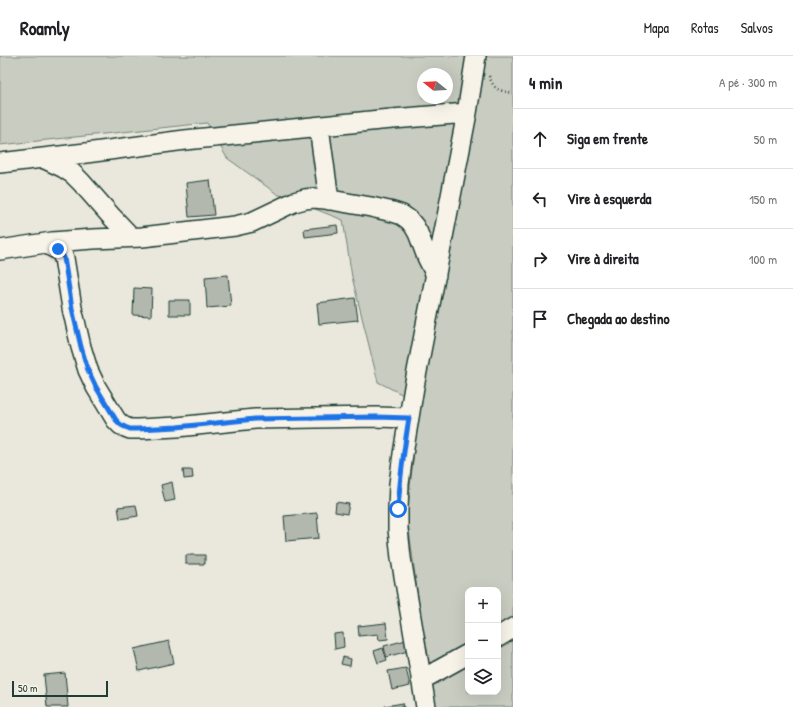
<!DOCTYPE html>
<html lang="pt">
<meta charset="utf-8">
<style>
body{margin:0;font-family:"Patrick Hand",sans-serif;background:#f2f2f2;color:#202124}
.controls{position:absolute;right:12px;bottom:12px;display:grid;overflow:hidden;border-radius:8px;box-shadow:0 4px 16px #0002}
.controls button{width:36px;height:36px;display:grid;place-items:center;padding:0;border:0;border-bottom:1px solid #e0e0e0;background:#fff;color:#202124;font:20px sans-serif}
.compass{position:absolute;left:417px;top:12px;width:36px;height:36px;border-radius:50%;background:#fff;box-shadow:0 4px 16px #0002;rotate:288deg}
.scale{position:absolute;left:12px;bottom:10px;width:96px;box-sizing:border-box;padding-left:4px;border:2px solid #1f3d34;border-top:0;font-size:11px;line-height:14px;white-space:nowrap;color:#1f3d34;-webkit-text-stroke:3px #f7f3e8;paint-order:stroke}
.stop{position:absolute;width:12px;height:12px;margin:-9px;border:3px solid #1a73e8;border-radius:50%;background:#fff}
.stop.end{background:#1a73e8;border-color:#fff;box-shadow:0 1px 4px #0008}
.list{margin:0;padding:0;list-style:none}
h2{display:flex;justify-content:space-between;align-items:center;height:52px;margin:0;padding:0 16px;font-size:17px}
h2 small{font-size:13px;font-weight:400;color:#757577}
.list li{display:grid;grid-template-columns:26px 1fr auto;gap:12px;align-items:center;box-sizing:border-box;height:60px;padding:0 16px;border-top:1px solid #e0e0e0}
.list b{display:block;font-size:15px;white-space:nowrap}
.list em{font-size:13px;font-style:normal;color:#757577}
.icon{flex:none;width:22px;height:22px;fill:none;stroke:currentColor;stroke-width:2;stroke-linecap:round;stroke-linejoin:round}
.map{position:relative;flex:none;width:513px;height:651px;overflow:hidden}
header{display:flex;align-items:center;gap:24px;box-sizing:border-box;height:56px;padding:0 20px;background:#fff;border-bottom:1px solid #e0e0e0}
header strong{font-size:19px}
nav{display:flex;gap:22px;margin-inline-start:auto;font-size:14px}
main{display:flex}
aside{flex:1;background:#fff}
.map>svg:first-child{display:block}
.green{fill:#c8ccc1;stroke:#74847a;fill-rule:evenodd}
.building{fill:#b2b8ae;stroke:#1f3d34}
.lines{fill:none;stroke-linecap:round;stroke-linejoin:round}
.minor-casing{stroke:#1f3d34;stroke-width:22}
.path{stroke:#1f3d34;stroke-width:2.5;stroke-dasharray:1 3;stroke-linecap:butt}
.minor{stroke:#f7f3e8;stroke-width:19}
.route{stroke:#1a73e8;stroke-width:5}
</style>
<header>
<strong>Roamly</strong>
<nav><a>Mapa</a><a>Rotas</a><a>Salvos</a></nav>
</header>
<main>
<div class="map">
<svg width="513" height="651" viewBox="0 0 513 651">
<rect width="100%" height="100%" fill="#eae8dd"/>
<filter id="ink" filterUnits="userSpaceOnUse"><feTurbulence type="fractalNoise" baseFrequency=".025" numOctaves="2"/><feDisplacementMap in="SourceGraphic" scale="8" xChannelSelector="R" yChannelSelector="G"/><feConvolveMatrix kernelMatrix="1 2 1 2 8 2 1 2 1" color-interpolation-filters="sRGB"/></filter>
<g filter="url(#ink)">
<path class="green" d="M0,0H513V651H435L426,601L407,459L419,347L378,326L352,221L343,164L277,138L227,102L207,67L0,89ZM423,18H447V42H423ZM468,534H498V636H468Z"/>
<path class="building" d="M210,124L214,159L189,161L186,127Z
M337,169L338,177L305,181L304,173Z
M228,219L231,250L207,252L205,221Z
M134,232L152,233L151,260L133,259Z
M355,242L358,264L319,268L317,247Z
M169,244H190V259H169Z
M183,414H192L193,422L184,423Z
M172,426L175,444L165,446L161,429Z
M336,446L349,448L347,458L335,456Z
M136,449L138,460L120,463L118,451Z
M317,457L319,482L286,485L284,460Z
M186,499H205V508H186Z
M386,567L388,583L379,584L378,578L359,580L358,570Z
M343,577L344,591L335,593L334,578Z
M406,584L408,595L386,601L384,590Z
M169,585L174,607L139,615L134,593Z
M383,592L387,604L378,607L374,595Z
M343,601L351,603L350,610L341,608Z
M406,612L410,630L392,634L388,615Z
M65,617L68,651H47L44,619Z
M403,647L404,651H385V650Z"/>
<g class="lines">
<g class="minor-casing">
<path id="minor" d="M319,71L329,144
M43,102L64,112L73,118L81,126L111,160L131,181
M0,107L86,97L185,84L380,64L467,57
M46,188L60,195L64,202L72,252L81,291L88,314L96,331L116,364L121,369L125,371L130,373H138L177,371L255,363L376,361L409,362
M0,194L52,186L93,183L142,181L235,170L252,166L294,146L305,143L314,142L325,143L371,151L393,156L402,159L409,164L414,170L418,177L427,201L436,219
M498,581L513,572
M421,624L468,598
M426,651L401,502L398,473V453L399,428L403,398L414,331L467,57L476,0"/>
</g>
<path class="path" d="M489,20C495,35 498,34 513,37"/>
<use href="#minor" class="minor"/>
</g>
</g>
<g class="lines" filter="url(#ink)">
<path class="route" d="M58,193L62,198L64,202L72,252L81,291L88,314L96,331L116,364L121,369L125,371L130,373H138L177,371L255,363L376,361L409,362C404,393 400,422 398,453"/>
</g>
</svg>
<div class="controls">
<button>+</button>
<button>−</button>
<button><svg class="icon" aria-label="layers" viewBox="0 0 24 24"><path d="M12 4l9 5-9 5-9-5zM3 14l9 5 9-5"/></svg></button>
</div>
<svg class="compass" viewBox="-18 -18 36 36"><path d="M0-13l5 13h-10z" fill="#e53935"/><path d="M0 13l5-13h-10z" fill="#757577"/></svg>
<div class="scale">50 m</div>
<div class="stop" style="left:398px;top:453px"></div>
<div class="stop end" style="left:58px;top:193px"></div>
</div>
<aside>
<h2>4 min<small>A pé · 300 m</small></h2>
<ul class="list">
<li><svg class="icon" aria-label="ahead" viewBox="0 0 24 24"><path d="M12 20V5M6 11l6-6 6 6"/></svg><div><b>Siga em frente</b></div><em>50 m</em></li>
<li><svg class="icon" aria-label="left" viewBox="0 0 24 24"><path d="M17 20v-9H6M10 6l-5 5 5 5"/></svg><div><b>Vire à esquerda</b></div><em>150 m</em></li>
<li><svg class="icon" aria-label="right" viewBox="0 0 24 24"><path d="M7 20v-9h11M14 6l5 5-5 5"/></svg><div><b>Vire à direita</b></div><em>100 m</em></li>
<li><svg class="icon" aria-label="arrive" viewBox="0 0 24 24"><path d="M6 21V4h12l-3 4 3 4H6"/></svg><div><b>Chegada ao destino</b></div></li>
</ul>
</aside>
</main>
